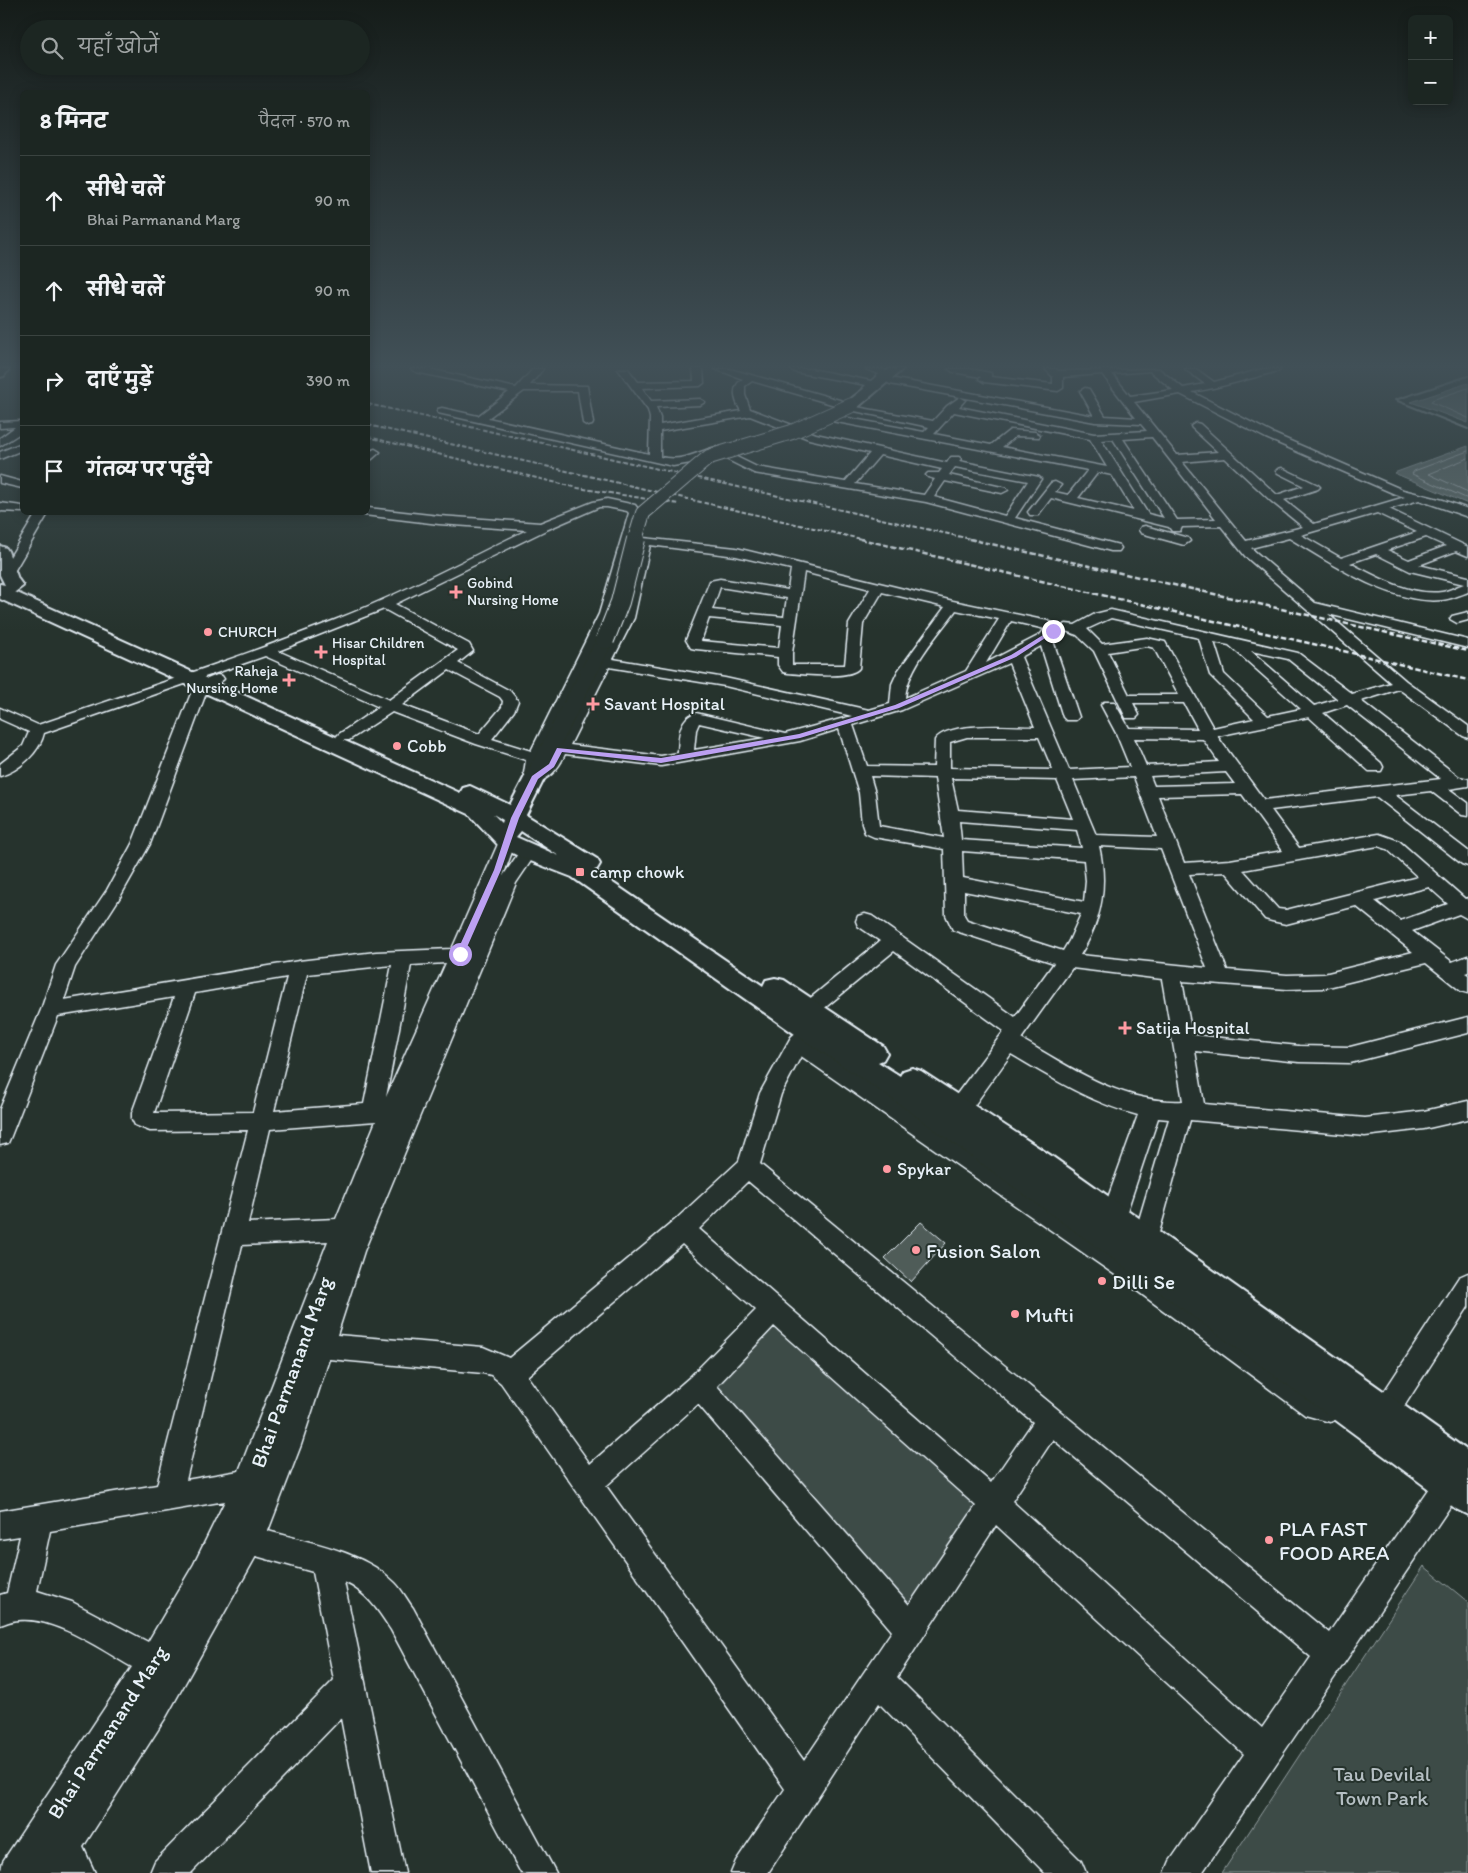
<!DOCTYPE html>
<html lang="hi">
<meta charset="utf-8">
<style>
body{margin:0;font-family:Itim,"Playpen Sans Deva",sans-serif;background:#29322f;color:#f1f3f6}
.controls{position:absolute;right:15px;top:15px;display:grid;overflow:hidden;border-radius:8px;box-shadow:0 2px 12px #0003}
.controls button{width:45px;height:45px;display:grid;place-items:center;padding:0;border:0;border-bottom:1px solid #3a4340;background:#1c2622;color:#f1f3f6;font:25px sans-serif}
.stop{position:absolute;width:15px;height:15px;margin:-11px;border:4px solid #bca0f2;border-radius:50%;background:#fff}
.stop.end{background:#bca0f2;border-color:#fff;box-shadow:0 1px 5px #0008}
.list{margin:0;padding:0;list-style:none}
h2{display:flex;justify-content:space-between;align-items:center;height:65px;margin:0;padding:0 20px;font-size:21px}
h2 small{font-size:16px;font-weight:400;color:#a0a5a5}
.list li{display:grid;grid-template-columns:32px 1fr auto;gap:15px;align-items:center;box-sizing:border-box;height:90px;padding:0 20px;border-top:1px solid #3a4340}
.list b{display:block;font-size:19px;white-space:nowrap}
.list p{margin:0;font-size:16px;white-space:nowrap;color:#a0a5a5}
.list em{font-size:16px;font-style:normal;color:#a0a5a5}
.icon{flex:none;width:28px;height:28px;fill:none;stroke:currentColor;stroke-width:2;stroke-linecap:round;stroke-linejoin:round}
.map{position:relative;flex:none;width:1468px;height:1873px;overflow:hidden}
.search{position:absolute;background:#1c2622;box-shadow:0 2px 12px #0003;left:20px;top:20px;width:350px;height:55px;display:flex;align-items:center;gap:12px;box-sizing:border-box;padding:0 18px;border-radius:28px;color:#a0a5a5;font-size:19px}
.panel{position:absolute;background:#1c2622;box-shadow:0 2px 12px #0003;left:20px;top:90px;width:350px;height:425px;border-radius:8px}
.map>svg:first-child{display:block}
.green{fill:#3e4b47;stroke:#939ea0}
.water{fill:#636f6d;stroke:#98a3a5}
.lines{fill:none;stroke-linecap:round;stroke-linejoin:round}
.shore{stroke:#b3bdc0;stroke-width:1}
.stream{stroke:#98a3a5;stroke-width:2}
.building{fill:#505c59;stroke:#e8f1f8}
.minor-casing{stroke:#e8f1f8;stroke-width:3}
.major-casing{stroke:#e8f1f8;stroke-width:4}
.minor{fill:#26332d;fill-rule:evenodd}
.major{fill:#26332d;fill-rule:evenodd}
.rail-far1{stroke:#e8f1f8;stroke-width:2;stroke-dasharray:4.5 2;stroke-linecap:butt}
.rail{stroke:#e8f1f8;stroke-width:2.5;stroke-dasharray:5.5 2.5;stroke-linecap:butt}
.major-bridge-far1-casing{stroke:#e8f1f8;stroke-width:16;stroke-linecap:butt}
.major-bridge-casing{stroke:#e8f1f8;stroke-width:20;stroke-linecap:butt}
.major-bridge-far1{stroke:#26332d;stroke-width:14}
.major-bridge{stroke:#26332d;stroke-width:18}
.route{fill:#bca0f2}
.poi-dot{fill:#ff9aa2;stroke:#26332d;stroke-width:2}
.labels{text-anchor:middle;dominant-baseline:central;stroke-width:4;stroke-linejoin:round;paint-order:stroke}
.far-poi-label{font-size:15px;fill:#e8f1f8;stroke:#26332d;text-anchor:start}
.poi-label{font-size:18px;fill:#e8f1f8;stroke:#26332d;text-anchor:start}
.near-poi-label{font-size:21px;fill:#e8f1f8;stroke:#26332d;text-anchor:start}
.near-street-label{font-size:21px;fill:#e8f1f8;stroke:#26332d}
.near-park-label{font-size:21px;fill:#b5bfc3;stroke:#26332d}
</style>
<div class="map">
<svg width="1468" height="1873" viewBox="0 0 1468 1873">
<rect width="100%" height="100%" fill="#26332d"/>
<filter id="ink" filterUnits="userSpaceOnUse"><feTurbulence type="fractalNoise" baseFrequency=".02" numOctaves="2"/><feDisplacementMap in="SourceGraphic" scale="10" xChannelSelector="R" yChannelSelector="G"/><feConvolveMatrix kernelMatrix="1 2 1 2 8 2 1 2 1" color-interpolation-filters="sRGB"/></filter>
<g filter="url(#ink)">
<path class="green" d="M776,1322L978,1509L908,1611L715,1387Z
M1424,1566L1468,1602V1873H1222Z"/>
<path class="water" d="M1468,383V423L1411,402Z
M1468,446V504L1394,473Z"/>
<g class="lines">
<path class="shore" d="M1468,388L1432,400L1431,402L1468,418
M1468,451L1414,471L1412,474L1468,499
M1468,458L1429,474L1468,492"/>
<path class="stream" d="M1468,376L1395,400L1468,429"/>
</g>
<path class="building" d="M921,1222L946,1243L911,1282L885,1258Z"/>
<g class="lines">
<g class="minor-casing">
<path id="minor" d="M411,369H429L516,388L533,369H543L530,385L587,386L593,423L592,425L588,426L583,423L578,391H524L488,418L649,454L650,418L648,410L618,369H628L638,382L694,381L693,369H703L704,383L700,386L642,388L651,401L700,399L705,402L700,405L656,407L660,418V425L741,411C734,400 731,386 743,379L715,369H730L850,403L851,406L933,421L947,406L960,397L965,400L959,407L1094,434L1147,431L1141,424L1095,422L890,384L885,381L890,378L1094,416L1080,391L1085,388L1089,389L1105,416L1136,418L1102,374L1063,377V388L1058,391L984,382L979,379L981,377L953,372L948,369H970L991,373V377L1053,384V377L1045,369H1056L1058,371L1159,369L1183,388L1205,384L1185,369H1196L1214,382L1263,369H1281L1279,371C1250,378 1221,388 1192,392L1274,434L1403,490L1443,500L1468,509V517L1419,500L1389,509L1468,547V556L1456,551L1419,565L1468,577V592C1460,595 1451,599 1442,600C1391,605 1331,563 1289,538L1251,548L1315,603L1468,640V648L1328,614L1406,681L1468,726V738L1463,736L1399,689L1361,701L1459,777L1468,779V786L1449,789L1468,803V816L1462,815L1431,791L1395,795L1468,851V866L1462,864L1377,797L1271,810L1299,848L1379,834L1385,836L1399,841L1465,899L1468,898V919L1459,914L1412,931L1452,962L1468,956V972L1465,973L1468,975V993L1461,991L1426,963L1324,988L1287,989L1182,981L1192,1035L1299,1046L1350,1047L1468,1017V1033L1350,1063L1299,1062L1195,1051L1204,1104L1365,1118L1424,1111L1468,1101V1119L1424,1129L1365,1136L1190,1120L1157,1240L1153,1248L1145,1251L1137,1248L1133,1240L1169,1119L1158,1118L1125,1217L1121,1224L1113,1228L1105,1224L1101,1217L1138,1115C1091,1103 1052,1078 1011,1054L958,1128L950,1130L942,1128L939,1121L942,1114L1004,1031L894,951L816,1015L809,1018L802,1015L799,1010L802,1005L880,941L858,926L856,921L858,916L865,914L872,916L1015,1017L1054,963L953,930L946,915L944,849L874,837L865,833L862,824L859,793L839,729L800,741L661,766L565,754C559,768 550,779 535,783L529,782L524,773L526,760L476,744L392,712L349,740H339L336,737L339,734L379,707L265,656L44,733C40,752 19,771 0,776V764L23,746L29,732L0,719V708L38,725C137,691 237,659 335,620C401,594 463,561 527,530L439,524L364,515L362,512H368V508L439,516L540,523L593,502L607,499L635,505L641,513L634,537L736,548L953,601L1048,621L1060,627L1066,624L1075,625L1095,614L1111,610L1298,653L1352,694L1391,683L1245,556L1221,526L1182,527L1180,531H1172L1169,527L1051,498L1038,515H1030L1028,512L1051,483L1055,482L1061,485L1055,492L1068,495L1088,470L821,419L816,416L817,414L821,413L924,432L929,427L850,410L849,407H842L752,381L745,386V395L750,409L816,434L947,463L951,457H959L961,459L959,461L1039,477L1041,479L1015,518L1119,545L1121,548L1119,551H1111L926,502L754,473L716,454L697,462L673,466L438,413L437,411L438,409L442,408L478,416L509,392L416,372ZM1150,371L1173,390L1130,396L1112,374ZM1180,394L1266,438L1395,494L1405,497L1314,524L1284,500L1318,489L1320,487L1318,485L1282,468L1278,469L1276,471L1278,473L1304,486L1277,495L1200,424L1196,423L1191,426L1192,428L1218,452L1177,455L1134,402ZM954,412L1090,439L1107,467L1002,447L1016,436L1039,437L1040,435L1035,432L1010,430L991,445L934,434ZM750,416L809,439L870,453L845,482L757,467L716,447C693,453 685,462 660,457V431ZM1152,437L1216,519L1177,520L1123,439ZM1113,439L1164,518L1148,514L1101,440ZM880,455L942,469L939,473H928L926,475L928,477L935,479L924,495L855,484ZM1225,458L1271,501L1303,527L1246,541L1182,462ZM955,467L1028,481L1005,516L934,497L945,481L1002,493L1008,490L1006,488L949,475ZM1098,472L1112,475L1134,511L1078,498ZM599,507H607L627,511L629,513L599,614L531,751L492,739L514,711L518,701L510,691L458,663L473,651L469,644L395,604L546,530ZM1377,513L1417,532L1341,558L1301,535ZM1426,537L1446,546L1409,560L1387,550ZM632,544H638L620,618L545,762L541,766L613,614ZM650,545L736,556L791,569L788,590L720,579L710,581L686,640L691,648L696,649L778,657V665L783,672L788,673C804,674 850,680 859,668L863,624L882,592L945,607L898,671L892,684L890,704L869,710L725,678L613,659L634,618ZM1376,554L1410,571L1464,584C1457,586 1450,591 1442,592C1410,596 1377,577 1350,563ZM804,572L870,589L849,624L845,665H792V653ZM720,587L787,598L784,617L712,610ZM384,609L458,650L389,700L278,651ZM956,610L999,619L966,671L905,698C908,666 938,635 956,610ZM709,618L782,625L779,648L701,641ZM1111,618L1199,638L1210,675L1254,719L1213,728L1165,642L1147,638L1102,644L1087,629ZM1011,621L1045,629L1040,635L986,663ZM1060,629L1077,635L1094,651L1126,718H1136L1139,715L1133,703H1184L1198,729L1129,728L1114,702H1104L1101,705L1116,733L1130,767L1069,770L1021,657L1041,646L1063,717L1066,720H1076L1079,717L1052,638ZM1214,642L1229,645L1301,709L1268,716L1224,674ZM1147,646L1154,648L1179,695H1129L1108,652ZM1251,651L1288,659L1338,699L1314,706ZM1009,663L1035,727C1013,727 948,721 935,740L934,767L867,766L853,725L902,710ZM609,667L725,686L852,716L785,734L696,713C678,718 679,738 678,753L661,756L570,745ZM449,670L500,697L503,701L502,707L479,734L402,705ZM1347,705L1441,779L1264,800L1217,736L1309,717L1369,771H1381L1383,767L1381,763L1323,713ZM699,723L765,738L694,750L696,730ZM967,737H1039L1053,770L950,768V742ZM1134,738L1203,739L1219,762L1146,766ZM1226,772L1235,784L1154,786L1150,776ZM870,776L935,778L944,838L879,826L875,793ZM1134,777L1157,837L1096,835L1073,780ZM951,778L1057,780L1073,819L958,810ZM1242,794L1283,851L1230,860L1184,863L1158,796ZM959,821L1077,830L1082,848L961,840ZM1099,846L1161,849L1207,968L1080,955C1102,921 1108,885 1099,846ZM1378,846L1387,849L1418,877L1286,910L1278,909L1243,870ZM962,851L1084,860L1086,881L1084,902L963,878ZM1225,872L1260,913L1265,919L1272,921L1286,924L1356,906L1413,952L1324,974L1287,975L1227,970L1189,874ZM1429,887L1448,904L1400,921L1375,901ZM964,891L1081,914L1069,941L1063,951L967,920L964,915ZM1072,968L1162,979L1183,1101C1122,1104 1071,1068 1021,1039Z
M790,369H811L871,381L879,374L866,369H882L891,373L868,391L863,388L866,385L795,372Z
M22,421V432L0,446V438L15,427L0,428V422Z
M22,443V450L0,459V452Z
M375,449L380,452L372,459L368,460V452Z
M0,476L22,482V488L0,483Z
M0,503L22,506V512L0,511Z
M37,512H49L12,575H2L1,572Z
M1145,526L1188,538L1190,541L1184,545L1141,533L1139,530L1141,527Z
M1468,612V620L1457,623L1450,619L1452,616Z
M217,675L222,676L224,679L206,693L150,844L120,897L75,967L64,1000L299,961L376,952L452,949L501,837L507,835L513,837L516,841L503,876L522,848L528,846L534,848L537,852L516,883L364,1251L337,1335L483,1347L509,1358L674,1221L739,1161L760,1093L791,1037L799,1030L806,1028L813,1030L816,1036L813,1042L1139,1263L1319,1394L1330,1396L1340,1392L1349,1396L1353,1405L1349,1414L1330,1422L1305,1415L1121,1279L801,1056L781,1094L760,1164L1329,1633L1444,1466L1454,1462L1464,1466L1468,1476L1464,1486L1202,1873H1165L1170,1861L1244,1754L996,1525L897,1677L1081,1861L1086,1873H1045L879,1703L768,1873H731L736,1861L785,1789L501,1383L491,1375L483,1373L329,1359L301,1445L268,1531C311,1543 363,1551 395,1583C402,1590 407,1600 413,1608L556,1873H521L391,1630C379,1611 366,1591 344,1582L405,1873H371L341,1718L191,1873H150L155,1861L334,1680L313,1572L256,1556L166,1717L83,1847L95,1873H0L3,1861L132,1667C102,1650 54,1616 19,1620C13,1620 6,1623 0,1625V1595L7,1593L20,1536L0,1539V1511L157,1485L248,1130L150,1131L135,1125L132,1119V1113L174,997L58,1016L11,1136L8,1143L0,1145V1109L41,1010L56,965L107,890L132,844L192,691L200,682ZM446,963L386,1097L411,965ZM392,965L364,1104L274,1111L307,974ZM287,977L253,1112L154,1113L195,993ZM376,1121L336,1219L248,1223L270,1129ZM748,1181L1033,1422L991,1483L699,1229ZM328,1241L239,1471L186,1480L242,1245ZM682,1244L756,1310L690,1377L590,1464L527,1376ZM774,1326L976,1506L909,1605L717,1386ZM698,1404L892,1631L804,1761L606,1486ZM1053,1439L1311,1657L1262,1728L1012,1501ZM225,1501L194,1564L148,1642L72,1602L37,1591L50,1531Z
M1468,1273V1307L1394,1422L1385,1426L1376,1422L1372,1413L1376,1404L1459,1277Z"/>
</g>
<g class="major-casing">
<path id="major" d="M0,369H9L4,376L0,377Z
M889,369H903L857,408H847L846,405L847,402Z
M0,546L6,548L8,551L18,579L23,586L15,592L460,793L463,788L470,786L510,805L596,640L599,636L605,635L611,636L614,640L526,815L597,859L600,864L597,869L594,870L763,986L766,980L775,978L784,980L883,1046L887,1053L883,1060L878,1062L900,1076L903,1071L912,1068L921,1071L1050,1155L1468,1451V1515L1456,1509L1330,1416L892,1099L802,1039L572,877L520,857L499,846L469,814L0,599V584L5,585L0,575ZM493,814L503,820L502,823ZM521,831L559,856L516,837Z"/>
</g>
<use href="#minor" class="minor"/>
<use href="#major" class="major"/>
<path class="rail-far1" d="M368,404L975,540
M368,425L865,540
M368,437L578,488L679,504"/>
<path class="rail" d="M860,539L1468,680
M969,539L1468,651"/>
<g class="major-bridge-far1-casing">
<path id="major-bridge-far1" d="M635,540L643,513L709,457L792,432L852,405"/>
</g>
<g class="major-bridge-casing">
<path id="major-bridge" d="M605,640L620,602L636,539"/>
</g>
<use href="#major-bridge-far1" class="major-bridge-far1"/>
<use href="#major-bridge" class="major-bridge"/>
</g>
</g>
<linearGradient id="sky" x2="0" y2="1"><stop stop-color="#151c19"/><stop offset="0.58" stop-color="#415057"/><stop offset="1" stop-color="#415057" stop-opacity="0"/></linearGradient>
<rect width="1468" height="631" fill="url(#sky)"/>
<path class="route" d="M1051,630L1056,631L1016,657L899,708L800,738L661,763L562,752L554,767L538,779L519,818L501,870L464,954L460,957L456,954L494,870L511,818L532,776L549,764L557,748L661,758L799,734L895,705L1011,655Z"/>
<g class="poi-dot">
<path d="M453.5 584.5h5v5h5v5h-5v5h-5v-5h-5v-5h5z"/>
<circle cx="208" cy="632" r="5"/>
<path d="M318.5 644.5h5v5h5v5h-5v5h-5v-5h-5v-5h5z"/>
<path d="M286.5 672.5h5v5h5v5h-5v5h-5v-5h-5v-5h5z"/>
<path d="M590.5 696.5h5v5h5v5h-5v5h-5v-5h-5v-5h5z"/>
<circle cx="397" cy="746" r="5"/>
<rect x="575" y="867" width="10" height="10" rx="2.5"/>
<path d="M1122.5 1020.5h5v5h5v5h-5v5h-5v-5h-5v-5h5z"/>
<circle cx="887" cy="1169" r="5"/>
<circle cx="916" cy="1250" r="5"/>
<circle cx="1102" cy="1281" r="5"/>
<circle cx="1015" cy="1314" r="5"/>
<circle cx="1269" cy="1540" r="5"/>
</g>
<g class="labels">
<g class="far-poi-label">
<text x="467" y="583">Gobind<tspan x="467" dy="17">Nursing Home</tspan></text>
<text x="218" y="632">CHURCH</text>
<text x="332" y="643">Hisar Children<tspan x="332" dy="17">Hospital</tspan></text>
<text x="278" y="671" text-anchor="end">Raheja<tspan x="278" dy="17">Nursing Home</tspan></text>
</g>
<g class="poi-label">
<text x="604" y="704">Savant Hospital</text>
<text x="407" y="746">Cobb</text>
<text x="590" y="872">camp chowk</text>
<text x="1136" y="1028">Satija Hospital</text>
<text x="897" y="1169">Spykar</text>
</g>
<g class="near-poi-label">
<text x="926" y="1250">Fusion Salon</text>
<text x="1112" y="1281">Dilli Se</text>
<text x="1025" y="1314">Mufti</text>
<text x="1279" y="1528">PLA FAST<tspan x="1279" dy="24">FOOD AREA</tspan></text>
</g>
<g class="near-street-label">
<text transform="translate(291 1372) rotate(-70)">Bhai Parmanand Marg</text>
<text transform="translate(107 1732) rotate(-57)">Bhai Parmanand Marg</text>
</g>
<g class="near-park-label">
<text x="1382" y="1773">Tau Devilal<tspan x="1382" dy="24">Town Park</tspan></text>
</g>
</g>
</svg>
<div class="controls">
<button>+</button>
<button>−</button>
</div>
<div class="stop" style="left:460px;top:954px"></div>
<div class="stop end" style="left:1053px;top:631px"></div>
<div class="search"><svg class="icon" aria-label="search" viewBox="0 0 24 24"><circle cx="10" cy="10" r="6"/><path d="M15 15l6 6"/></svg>यहाँ खोजें</div>
<section class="panel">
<h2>8 मिनट<small>पैदल · 570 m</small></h2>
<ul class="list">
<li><svg class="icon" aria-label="ahead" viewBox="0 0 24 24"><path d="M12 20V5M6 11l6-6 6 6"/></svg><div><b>सीधे चलें</b><p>Bhai Parmanand Marg</p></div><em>90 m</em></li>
<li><svg class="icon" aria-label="ahead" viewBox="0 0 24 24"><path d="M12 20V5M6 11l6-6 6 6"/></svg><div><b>सीधे चलें</b></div><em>90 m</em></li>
<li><svg class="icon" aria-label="right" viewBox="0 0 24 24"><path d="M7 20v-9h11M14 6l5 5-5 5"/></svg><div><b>दाएँ मुड़ें</b></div><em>390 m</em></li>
<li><svg class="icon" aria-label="arrive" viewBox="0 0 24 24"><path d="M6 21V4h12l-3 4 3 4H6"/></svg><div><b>गंतव्य पर पहुँचे</b></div></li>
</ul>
</section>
</div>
